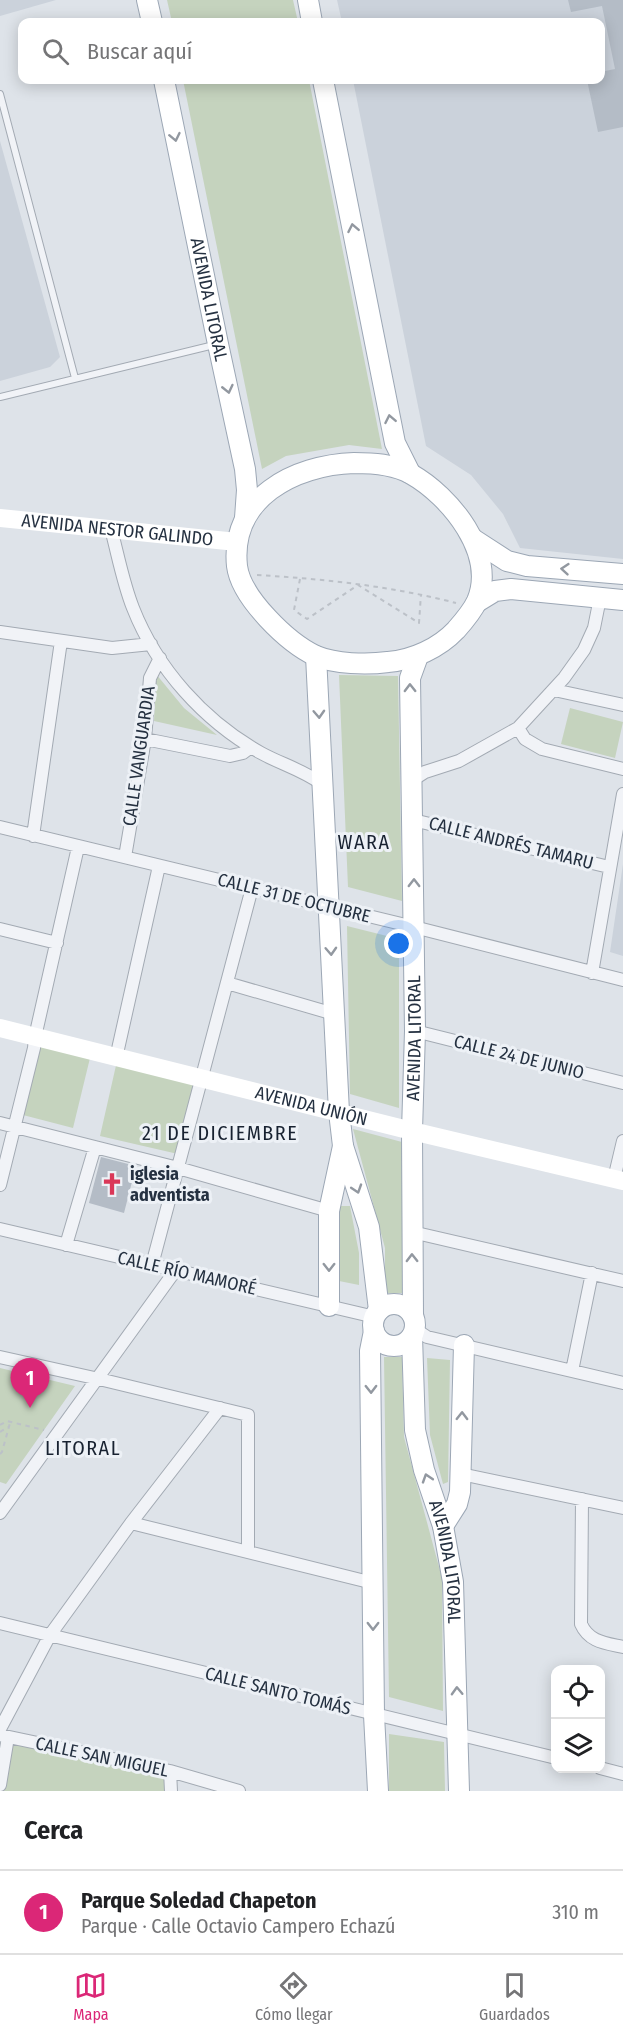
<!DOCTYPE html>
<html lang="es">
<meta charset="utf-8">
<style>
body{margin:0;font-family:"Fira Sans Condensed",sans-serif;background:#f6f6f6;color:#202124}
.controls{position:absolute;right:18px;bottom:18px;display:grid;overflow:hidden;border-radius:12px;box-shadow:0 3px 15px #0003}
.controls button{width:54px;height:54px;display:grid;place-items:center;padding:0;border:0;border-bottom:2px solid #e0e0e0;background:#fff;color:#202124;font:30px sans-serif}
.you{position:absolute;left:399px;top:944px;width:21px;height:21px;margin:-15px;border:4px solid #fff;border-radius:50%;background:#1a73e8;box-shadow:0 0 0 9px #1a73e833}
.badge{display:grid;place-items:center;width:39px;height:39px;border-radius:50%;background:#db2777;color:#fff;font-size:20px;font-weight:700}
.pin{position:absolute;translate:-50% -50px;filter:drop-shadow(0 2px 3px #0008)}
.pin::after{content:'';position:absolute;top:32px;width:21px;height:18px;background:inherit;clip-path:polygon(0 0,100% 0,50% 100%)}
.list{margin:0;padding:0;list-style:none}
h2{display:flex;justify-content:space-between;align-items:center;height:78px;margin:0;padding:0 24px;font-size:26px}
h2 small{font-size:20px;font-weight:400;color:#757577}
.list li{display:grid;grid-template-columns:39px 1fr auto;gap:18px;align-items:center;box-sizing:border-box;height:84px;padding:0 24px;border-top:2px solid #e0e0e0}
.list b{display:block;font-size:22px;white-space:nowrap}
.list p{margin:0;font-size:20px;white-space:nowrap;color:#757577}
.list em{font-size:20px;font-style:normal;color:#757577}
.icon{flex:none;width:33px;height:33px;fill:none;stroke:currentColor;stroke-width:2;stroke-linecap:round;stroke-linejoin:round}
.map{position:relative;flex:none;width:623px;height:1791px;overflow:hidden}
.search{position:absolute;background:#fff;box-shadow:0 3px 15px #0003;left:18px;right:18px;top:18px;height:66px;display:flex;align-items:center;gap:15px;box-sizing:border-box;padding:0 21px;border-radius:12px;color:#757577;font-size:22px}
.sheet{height:162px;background:#fff}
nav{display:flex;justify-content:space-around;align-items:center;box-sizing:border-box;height:84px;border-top:2px solid #e0e0e0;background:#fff;font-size:16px;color:#757577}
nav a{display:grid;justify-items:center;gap:3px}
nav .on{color:#db2777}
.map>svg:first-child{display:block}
.built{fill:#cbd2db}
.green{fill:#c5d3be}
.building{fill:#b4bcc6}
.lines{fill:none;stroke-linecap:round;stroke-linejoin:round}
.lane-casing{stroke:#a3aab3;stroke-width:8}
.street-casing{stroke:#a3aab3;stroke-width:14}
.primary-casing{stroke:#9ca7b5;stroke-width:22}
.path{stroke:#bcc1c8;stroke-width:2;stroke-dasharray:4.5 4.5;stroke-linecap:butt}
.lane{stroke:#f1f3f7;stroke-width:6}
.street{stroke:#f1f3f7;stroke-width:12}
.secondary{stroke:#fff;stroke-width:18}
.primary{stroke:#fff;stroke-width:20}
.oneway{stroke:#9298a0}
.labels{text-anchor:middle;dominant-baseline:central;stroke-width:6;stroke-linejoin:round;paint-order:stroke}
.street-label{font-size:18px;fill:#253141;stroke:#edf1f6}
.poi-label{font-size:18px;font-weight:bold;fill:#253141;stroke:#edf1f6;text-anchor:start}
.neighbourhood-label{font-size:20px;letter-spacing:1.5px;fill:#182231;stroke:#edf1f6}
</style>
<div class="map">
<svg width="623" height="1791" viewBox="0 0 623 1791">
<rect width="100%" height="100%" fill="#dee3e9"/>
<path class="built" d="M0,0H56L0,16Z
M337,0H623V559L520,548L503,514L471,475L426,446L353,80H600V22H342Z
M0,141L60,357L50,367L0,381Z
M623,864V956L610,952Z"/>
<path class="green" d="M167,0H293L298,22H172Z
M183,80H309L382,449L349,445L286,456L262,469Z
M156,674L184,708L217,735L154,721Z
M339,675L398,676L402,901L348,887Z
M570,708L623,722L615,758L561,744Z
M347,926L399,939V1108L350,1094Z
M40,1045L90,1058L73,1128L23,1115Z
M117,1061L195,1079L178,1154L100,1136Z
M353,1129L402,1142V1293H385V1248Z
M340,1206H350L359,1253V1285L339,1281Z
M384,1357H402L404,1437L442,1578L443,1711L389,1697Z
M427,1358L450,1360L448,1482L443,1484L430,1435Z
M0,1368L75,1386L6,1484L0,1482Z
M389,1734L444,1742L445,1791H389Z
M13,1740L167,1775L168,1791H4Z"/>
<path class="building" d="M568,0H623V127L598,132L587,80H600V72L615,69L602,6L571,12Z
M101,1157L136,1166L124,1213L89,1203Z"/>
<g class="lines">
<g class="lane-casing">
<path id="lane" d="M0,94L75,378
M0,397L214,345"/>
</g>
<g class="street-casing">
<path id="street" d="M111,529C118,555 123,583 133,608C157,669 204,721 261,753C281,764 303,770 322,784
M0,632L112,648L151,644
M554,690L623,705
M518,728L525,739L542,749L623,769
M145,739L230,756L243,753L251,747
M411,781L425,772L459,761L518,728L564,678L584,650L594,628L600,598
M413,820L609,867
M0,827L414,927L623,980
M33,836L61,641
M125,857L145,739L150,678L160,658
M0,929L57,943
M592,973L623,794
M227,983L334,1014
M415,1031L623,1083
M116,1058L159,866
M0,1123L178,1168L329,1211
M614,1179L623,1141
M0,1185L34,1048L35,1037L78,847
M0,1229L375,1317
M412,1232L623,1281
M66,1245L95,1147
M152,1265L252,888
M415,1329L427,1337L623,1383
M0,1357L99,1379L248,1415V1552
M572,1371L592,1273
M461,1474L623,1508
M582,1499L581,1624C589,1642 605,1643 623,1647
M0,1513L175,1271
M131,1523L373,1583
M0,1623L556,1758
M0,1729L50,1635L131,1523L220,1408
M0,1735L170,1771L239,1791
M600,1768L623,1774
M170,1771L171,1791
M0,1785L8,1737"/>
</g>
<g class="primary-casing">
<g id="primary">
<path d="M147,0L152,22"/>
<path d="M308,0L312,22"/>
<path id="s3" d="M164,80L218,344L245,469L247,490L245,518"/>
<path d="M323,80L395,443L410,473"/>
<path d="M354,463C372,463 394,464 411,474C450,496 497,553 477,601C472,612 464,621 456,630C439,648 413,660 388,662C367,665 335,664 316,656C288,643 241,598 237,566C230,498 294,465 354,463Z"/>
<path d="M473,539L507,561L527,566L623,574"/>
<path d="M477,602L495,591L511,589L623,600"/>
<path d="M316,656L339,1112L343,1146L369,1227L379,1310"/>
<circle cx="394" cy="1325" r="21"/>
<path d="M329,1306V1211L343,1146"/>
<path id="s4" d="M413,1316L412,1131L415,1031L410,678L418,656"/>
<path d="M374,1331L370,1351L374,1715L378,1791"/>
<path id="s5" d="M412,1336L415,1430L424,1470L443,1526L453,1582L459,1791"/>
<path d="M443,1526L457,1504L460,1492L464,1345"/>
</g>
</g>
<path class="path" d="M257,575C324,579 391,586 456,603
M300,579L294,610L307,619L358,585L419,623L421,594
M0,1425L7,1421L44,1430
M0,1432L8,1427
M0,1454L2,1452L10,1423"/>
<use href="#lane" class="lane"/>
<use href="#street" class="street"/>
<g class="secondary">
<path id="s1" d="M0,518L237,542"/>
<path id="s2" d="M0,1028L412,1131L623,1181"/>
</g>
<use href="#primary" class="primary"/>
</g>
<defs><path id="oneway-chevron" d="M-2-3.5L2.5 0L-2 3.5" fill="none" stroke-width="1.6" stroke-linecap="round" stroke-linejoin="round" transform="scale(1.5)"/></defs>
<g class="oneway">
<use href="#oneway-chevron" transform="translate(175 137) rotate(78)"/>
<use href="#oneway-chevron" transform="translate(353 228) rotate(-101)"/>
<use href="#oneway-chevron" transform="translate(228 389) rotate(77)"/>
<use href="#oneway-chevron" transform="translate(390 419) rotate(-101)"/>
<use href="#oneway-chevron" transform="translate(565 569) rotate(-175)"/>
<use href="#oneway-chevron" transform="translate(410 688) rotate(-91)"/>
<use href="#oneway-chevron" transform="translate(319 714) rotate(87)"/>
<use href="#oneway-chevron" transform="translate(414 883) rotate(-90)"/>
<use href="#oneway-chevron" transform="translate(331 951) rotate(87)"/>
<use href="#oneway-chevron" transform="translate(357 1189) rotate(72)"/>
<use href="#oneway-chevron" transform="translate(412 1258) rotate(-91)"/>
<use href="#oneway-chevron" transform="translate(329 1267) rotate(90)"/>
<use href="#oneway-chevron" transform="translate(371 1389) rotate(89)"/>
<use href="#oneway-chevron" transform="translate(462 1416) rotate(-89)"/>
<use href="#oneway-chevron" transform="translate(427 1478) rotate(-108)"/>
<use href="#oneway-chevron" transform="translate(373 1626) rotate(90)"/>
<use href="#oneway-chevron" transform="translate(457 1691) rotate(-92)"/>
</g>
<defs>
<g id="church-bare" transform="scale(1.8)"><path d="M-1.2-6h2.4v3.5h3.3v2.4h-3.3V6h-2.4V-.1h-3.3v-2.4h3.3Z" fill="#da3758" stroke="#edf1f6" stroke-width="2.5" paint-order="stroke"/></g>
</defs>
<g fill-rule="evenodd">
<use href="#church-bare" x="112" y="1184"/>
</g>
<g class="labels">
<g class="street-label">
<text stroke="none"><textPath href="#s3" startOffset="224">AVENIDA LITORAL</textPath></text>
<text stroke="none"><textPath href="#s1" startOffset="118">AVENIDA NESTOR GALINDO</textPath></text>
<text transform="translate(139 756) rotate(-82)">CALLE VANGUARDIA</text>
<text transform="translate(511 843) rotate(14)">CALLE ANDRÉS TAMARU</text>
<text transform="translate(294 898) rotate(14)">CALLE 31 DE OCTUBRE</text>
<text stroke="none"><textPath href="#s4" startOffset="278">AVENIDA LITORAL</textPath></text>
<text transform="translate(519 1057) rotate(14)">CALLE 24 DE JUNIO</text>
<text stroke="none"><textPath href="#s2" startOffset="321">AVENIDA UNIÓN</textPath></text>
<text transform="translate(187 1273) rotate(13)">CALLE RÍO MAMORÉ</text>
<text stroke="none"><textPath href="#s5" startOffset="230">AVENIDA LITORAL</textPath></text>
<text transform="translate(278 1691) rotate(14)">CALLE SANTO TOMÁS</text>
<text transform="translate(102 1757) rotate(12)">CALLE SAN MIGUEL</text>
</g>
<g class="poi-label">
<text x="130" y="1174">iglesia<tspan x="130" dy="21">adventista</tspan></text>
</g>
<g class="neighbourhood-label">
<text x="364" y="842">WARA</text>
<text x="220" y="1133">21 DE DICIEMBRE</text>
<text x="83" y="1448">LITORAL</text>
</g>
</g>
</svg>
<div class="controls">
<button><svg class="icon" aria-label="locate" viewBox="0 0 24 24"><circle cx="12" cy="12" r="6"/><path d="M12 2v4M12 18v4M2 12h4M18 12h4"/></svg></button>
<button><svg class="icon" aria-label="layers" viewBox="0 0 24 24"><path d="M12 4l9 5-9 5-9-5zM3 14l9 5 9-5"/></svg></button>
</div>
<div class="you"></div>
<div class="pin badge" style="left:30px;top:1408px">1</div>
<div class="search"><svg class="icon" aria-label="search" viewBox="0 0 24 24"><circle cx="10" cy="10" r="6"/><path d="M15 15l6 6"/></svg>Buscar aquí</div>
</div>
<section class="sheet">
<h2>Cerca<small></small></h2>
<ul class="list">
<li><span class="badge">1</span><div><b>Parque Soledad Chapeton</b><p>Parque · Calle Octavio Campero Echazú</p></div><em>310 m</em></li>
</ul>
</section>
<nav>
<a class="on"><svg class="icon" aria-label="map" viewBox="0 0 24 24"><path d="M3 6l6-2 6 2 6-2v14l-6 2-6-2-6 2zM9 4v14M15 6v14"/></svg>Mapa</a>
<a><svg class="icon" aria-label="directions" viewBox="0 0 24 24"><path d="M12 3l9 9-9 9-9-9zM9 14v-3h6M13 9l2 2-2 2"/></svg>Cómo llegar</a>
<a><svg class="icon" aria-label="saved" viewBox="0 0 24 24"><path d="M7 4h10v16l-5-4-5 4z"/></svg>Guardados</a>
</nav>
